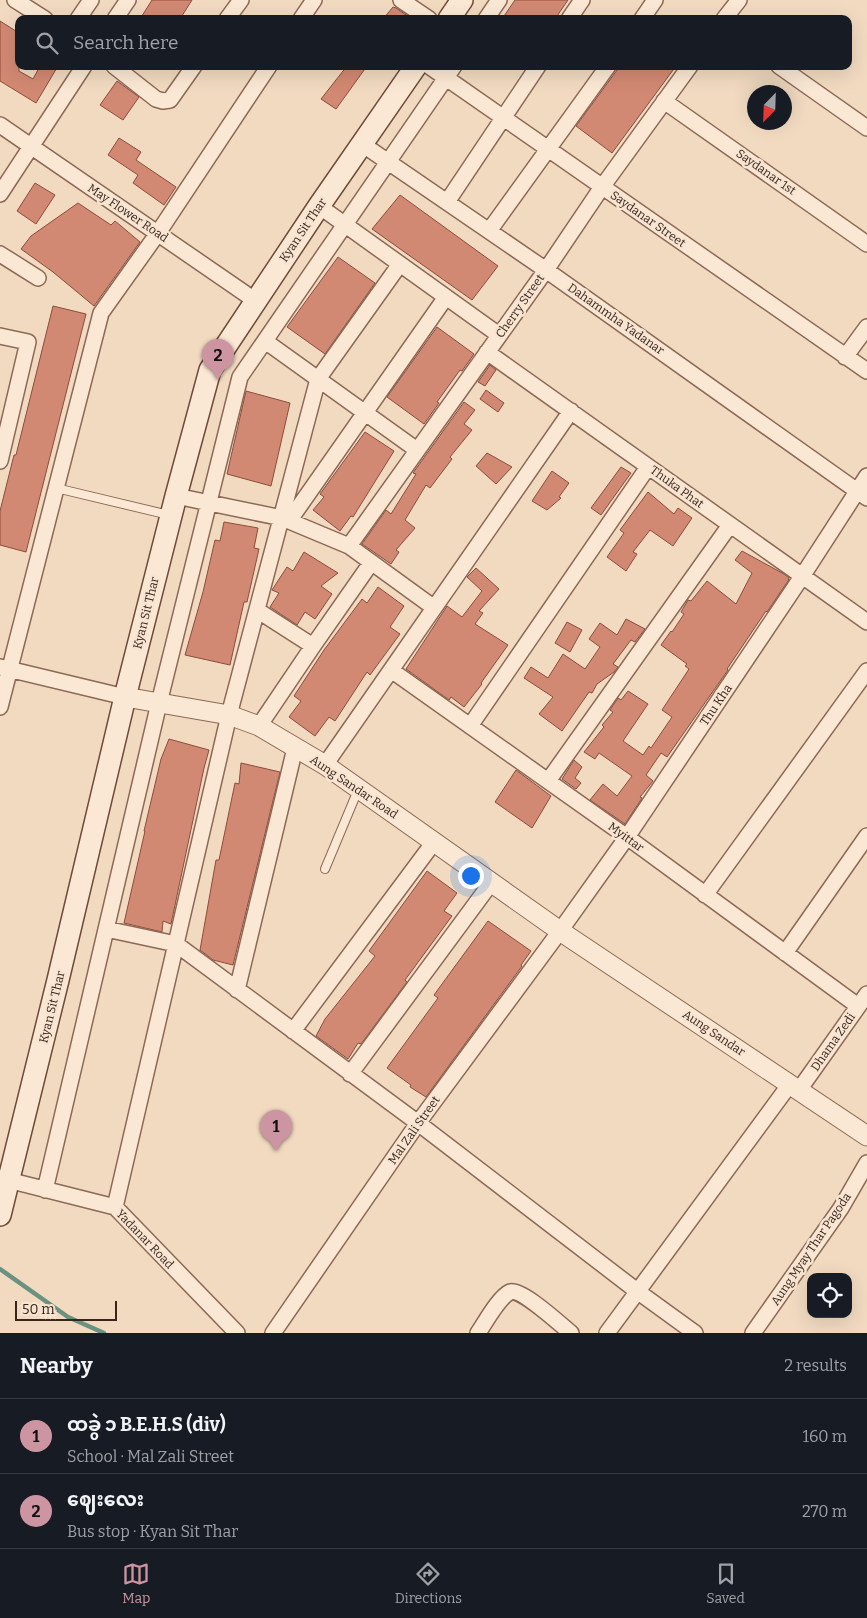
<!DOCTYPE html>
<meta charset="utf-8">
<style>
body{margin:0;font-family:Bitter,"Noto Sans Myanmar",serif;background:#20242c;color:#f1f3f6}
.controls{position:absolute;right:15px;bottom:15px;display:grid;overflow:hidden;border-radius:10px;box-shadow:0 5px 20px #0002}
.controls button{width:45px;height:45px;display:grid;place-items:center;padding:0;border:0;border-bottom:1px solid #363941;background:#171b24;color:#f1f3f6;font:25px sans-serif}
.compass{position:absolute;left:747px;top:85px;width:45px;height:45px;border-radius:50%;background:#171b24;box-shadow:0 5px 20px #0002;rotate:203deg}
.scale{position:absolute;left:15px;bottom:12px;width:102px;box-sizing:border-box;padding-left:5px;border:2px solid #3a251c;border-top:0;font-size:14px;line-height:18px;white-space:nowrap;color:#3a251c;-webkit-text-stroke:4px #f8e5d1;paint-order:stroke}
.you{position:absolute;left:470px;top:875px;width:18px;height:18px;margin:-12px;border:4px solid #fff;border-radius:50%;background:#1a73e8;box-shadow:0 0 0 8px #1a73e833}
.badge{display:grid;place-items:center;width:32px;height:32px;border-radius:50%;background:#cc95a1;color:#111;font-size:16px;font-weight:700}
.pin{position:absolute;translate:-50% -41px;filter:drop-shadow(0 1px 2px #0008)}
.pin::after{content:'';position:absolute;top:26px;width:18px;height:15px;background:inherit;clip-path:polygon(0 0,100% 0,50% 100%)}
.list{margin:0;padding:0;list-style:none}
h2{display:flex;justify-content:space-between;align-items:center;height:65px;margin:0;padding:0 20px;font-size:21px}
h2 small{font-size:16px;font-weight:400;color:#9ea1a6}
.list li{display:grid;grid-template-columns:32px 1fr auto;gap:15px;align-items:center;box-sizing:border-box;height:75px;padding:0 20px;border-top:1px solid #363941}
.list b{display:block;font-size:19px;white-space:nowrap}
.list p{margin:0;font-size:16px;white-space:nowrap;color:#9ea1a6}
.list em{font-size:16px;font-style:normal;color:#9ea1a6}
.icon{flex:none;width:28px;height:28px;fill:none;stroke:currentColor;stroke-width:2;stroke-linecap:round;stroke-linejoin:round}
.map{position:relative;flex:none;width:867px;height:1333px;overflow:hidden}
.search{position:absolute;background:#171b24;box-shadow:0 5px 20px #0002;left:15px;right:15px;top:15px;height:55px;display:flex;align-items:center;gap:12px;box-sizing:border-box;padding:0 18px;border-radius:10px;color:#9ea1a6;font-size:19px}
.sheet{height:215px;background:#171b24}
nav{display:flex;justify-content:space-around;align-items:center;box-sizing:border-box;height:70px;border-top:1px solid #363941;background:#171b24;font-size:14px;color:#9ea1a6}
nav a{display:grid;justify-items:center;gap:2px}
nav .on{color:#cc95a1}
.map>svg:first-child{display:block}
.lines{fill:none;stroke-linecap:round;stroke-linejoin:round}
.stream{stroke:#6a9280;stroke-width:4.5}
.building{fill:#d28973;stroke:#8d4c3b}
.service-casing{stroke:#8c6957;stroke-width:10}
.minor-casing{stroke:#8c6957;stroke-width:18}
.tertiary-casing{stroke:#8c6957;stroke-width:21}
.secondary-casing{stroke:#6e4a3a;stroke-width:24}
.service{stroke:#fbe8d4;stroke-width:8}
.minor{stroke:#fbe8d4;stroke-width:15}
.tertiary{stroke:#fbe8d4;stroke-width:19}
.secondary{stroke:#fbe8d4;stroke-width:21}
.labels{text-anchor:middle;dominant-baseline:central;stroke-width:5;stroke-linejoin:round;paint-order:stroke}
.street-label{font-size:12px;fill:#3a251c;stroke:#f8e5d1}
</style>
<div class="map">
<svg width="867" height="1333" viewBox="0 0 867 1333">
<rect width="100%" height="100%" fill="#f1dac0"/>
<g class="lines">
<path class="stream" d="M0,1269L68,1317L104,1333"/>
</g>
<path class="building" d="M152,0H192L180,19H140Z
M515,0H568L555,19H502Z
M393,7L396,8L412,19H383Z
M0,21L19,33V71L33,79L40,66H58L36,103L0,81Z
M347,66H367L336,109L321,99Z
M620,66H676L612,153L576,126Z
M117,81L139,97L123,120L100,105Z
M119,138L141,152L136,160L176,187L164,205L133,183L138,175L108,155Z
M35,183L55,195L36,224L17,211Z
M400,195L498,266L472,300L372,229Z
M78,203L111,225L115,221L140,242L94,306L53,272L21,249L31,236Z
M338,257L375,283L325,354L287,327Z
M53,306L86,314L26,552L0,545V511L14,455H16Z
M437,327L474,354L462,371L460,370L437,402L439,403L424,424L387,397Z
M490,365L496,370L485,386L478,382Z
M486,390L504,403L498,412L480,399Z
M246,391L290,403L271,486L227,474Z
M464,402L475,410L464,424L472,430L450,457L452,459L430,488L426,485L405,520L415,528L396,550L399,552L391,564L362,544L386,510L391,514L416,474L413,473Z
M365,432L394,451L353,517L351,516L340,531L313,510L324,497L320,494Z
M487,453L512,467L496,484L476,466Z
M621,467L631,473L601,515L591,508Z
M552,471L569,483L559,497L561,498L547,510L532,501Z
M648,492L674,514L678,508L692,518L673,546L650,530L633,552L637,554L626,571L607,557L624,533L620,530Z
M224,522L258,528L254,548L259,549L247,602H244L230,665L185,655L203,592L215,540L220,541Z
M742,551L784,574L789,578L788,581L767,612L766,611L727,669L728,670L667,757L661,753L646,775L653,781L640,797L642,798L625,824L590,800L603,784L617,796L632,776L599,753L595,759L584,752L604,727L602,725L613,712L610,710L618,698L621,700L628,691L648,704L623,741L643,755L649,746L651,748L672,717L662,710L689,669L685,666L687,664L661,645L671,631L672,632L684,614L681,612L688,600L691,601L707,581L736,604L752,573L735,560Z
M304,552L338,573L321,586L332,594L315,619L305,612L297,625L270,607L279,593L272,590L287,567L293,571Z
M476,568L499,589L479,611L483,613L475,624L508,645L481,683L482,684L464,707L451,697L449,700L406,669L447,606L462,617L482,591L467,577Z
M378,587L404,606L390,627L400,634L370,675L367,672L335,721L329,717L315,736L289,717L301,701L294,696L324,650L362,599L367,603Z
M626,619L645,629L635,642L631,640L613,664L618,667L614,672L597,684L592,693L589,692L562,731L539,714L553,697L524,678L531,667L548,678L563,654L585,669L600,647L589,639L600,623L617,635Z
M567,622L582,630L570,652L555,643Z
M169,739L209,750L204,768L171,924L163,921L162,932L124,923L145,831H144L161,759Z
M574,760L582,767L575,778L581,783L576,789L562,779Z
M241,763L280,772L233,965L213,960L200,950L216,860H219L235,783L239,784Z
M516,770L551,796L532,828L495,802Z
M427,871L457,893L444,911L452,916L405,980L407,982L361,1044L358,1043L348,1059L316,1036L325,1019L375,956L369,951Z
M488,921L531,951L521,965L522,966L426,1097L410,1087L411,1085L387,1068L438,998L434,995Z"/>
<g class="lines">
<g class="service-casing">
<path id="service" d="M56,488L169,515
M325,869L358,790"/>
</g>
<g class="minor-casing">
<path id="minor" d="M15,0L45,19
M401,0L429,19
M78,19L91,0
M115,19L128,0
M227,19L241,0
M301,19L314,0
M486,19L499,0
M569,19L582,0
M642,19L655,0
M724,19L739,0
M114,66L156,99L163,101L170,100L194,66
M429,66L867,371
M779,66L867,128
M664,101L867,244
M0,125L256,301
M362,144L546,270L867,498
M0,194L84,66
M447,202L538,66
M319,206L499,335
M489,231L608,66
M0,254L38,278
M0,336L28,342L0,461
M265,341L417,450
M487,352L867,622
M845,357L867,327
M176,496L282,518L349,546L433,607
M289,521L446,297
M349,546L546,270L602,187L690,66
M257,610L313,646
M0,667L125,697
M391,670L627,837L858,1006
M0,707L101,313L158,233L269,66
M259,726L313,646L371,563
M470,726L648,467
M325,765L571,411
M548,781L730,525
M705,895L867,671
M106,929L176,944L418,1123L637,1291L695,1333
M785,953L867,836
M237,990L295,748
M293,1031L434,842
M350,1074L491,883
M799,1090L867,994
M0,1178L115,1207L237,1333
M45,1190L159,703L240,377L454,66
M115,1207L229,715L318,379L400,264
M273,1333L418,1123L560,931L627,837L803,575L867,476
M478,1333C485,1323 499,1297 510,1292C521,1288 561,1325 571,1333
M607,1333L790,1084
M753,1333L841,1208L867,1163"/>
</g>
<g class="tertiary-casing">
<path id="tertiary" d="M125,697L229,715L259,726L325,765L560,931L867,1136"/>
</g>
<g class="secondary-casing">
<path id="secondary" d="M449,19L462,0
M0,1215L58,980L125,697L176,496L210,370L319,206L416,66"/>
</g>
<use href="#service" class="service"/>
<use href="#minor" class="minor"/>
<use href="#tertiary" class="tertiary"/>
<use href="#secondary" class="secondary"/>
</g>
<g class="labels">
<g class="street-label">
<text transform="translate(766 172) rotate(35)">Saydanar 1st</text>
<text transform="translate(128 213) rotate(34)">May Flower Road</text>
<text transform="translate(648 219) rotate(35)">Saydanar Street</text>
<text transform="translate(303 230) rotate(-56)">Kyan Sit Thar</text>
<text transform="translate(520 306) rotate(-55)">Cherry Street</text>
<text transform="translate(616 319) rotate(35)">Dahammha Yadanar</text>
<text transform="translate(677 487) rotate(36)">Thuka Phat</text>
<text transform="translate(146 613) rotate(-76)">Kyan Sit Thar</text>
<text transform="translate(716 705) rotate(-56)">Thu Kha</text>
<text transform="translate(354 787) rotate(34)">Aung Sandar Road</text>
<text transform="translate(626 837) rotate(36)">Myittar</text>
<text transform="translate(52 1007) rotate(-76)">Kyan Sit Thar</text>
<text transform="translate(714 1033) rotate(34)">Aung Sandar</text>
<text transform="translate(833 1042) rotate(-55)">Dhama Zedi</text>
<text transform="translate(414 1130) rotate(-55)">Mal Zali Street</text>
<text transform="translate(145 1239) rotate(46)">Yadanar Road</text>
<text transform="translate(811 1249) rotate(-56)">Aung Myay Thar Pagoda</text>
</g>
</g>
</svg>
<div class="controls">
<button><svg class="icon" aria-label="locate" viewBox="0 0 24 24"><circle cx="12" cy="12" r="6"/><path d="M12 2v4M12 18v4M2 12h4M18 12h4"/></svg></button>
</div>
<svg class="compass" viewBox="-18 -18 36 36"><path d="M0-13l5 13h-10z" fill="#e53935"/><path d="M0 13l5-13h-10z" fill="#9ea1a6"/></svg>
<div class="scale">50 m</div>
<div class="you"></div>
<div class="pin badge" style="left:276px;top:1151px">1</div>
<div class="pin badge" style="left:218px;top:380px">2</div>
<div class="search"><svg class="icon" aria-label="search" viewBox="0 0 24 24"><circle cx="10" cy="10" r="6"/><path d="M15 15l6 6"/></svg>Search here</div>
</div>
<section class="sheet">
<h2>Nearby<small>2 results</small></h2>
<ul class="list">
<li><span class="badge">1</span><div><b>ထခွဲ ၁ B.E.H.S (div)</b><p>School · Mal Zali Street</p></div><em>160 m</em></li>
<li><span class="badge">2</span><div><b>ဈေးလေး</b><p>Bus stop · Kyan Sit Thar</p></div><em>270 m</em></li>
</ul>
</section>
<nav>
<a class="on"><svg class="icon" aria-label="map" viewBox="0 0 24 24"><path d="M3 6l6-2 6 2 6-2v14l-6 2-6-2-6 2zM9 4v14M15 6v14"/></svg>Map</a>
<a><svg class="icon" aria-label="directions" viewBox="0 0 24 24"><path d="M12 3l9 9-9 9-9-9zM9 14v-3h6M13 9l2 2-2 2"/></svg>Directions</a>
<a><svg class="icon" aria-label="saved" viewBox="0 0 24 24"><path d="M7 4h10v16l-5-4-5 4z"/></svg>Saved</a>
</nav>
